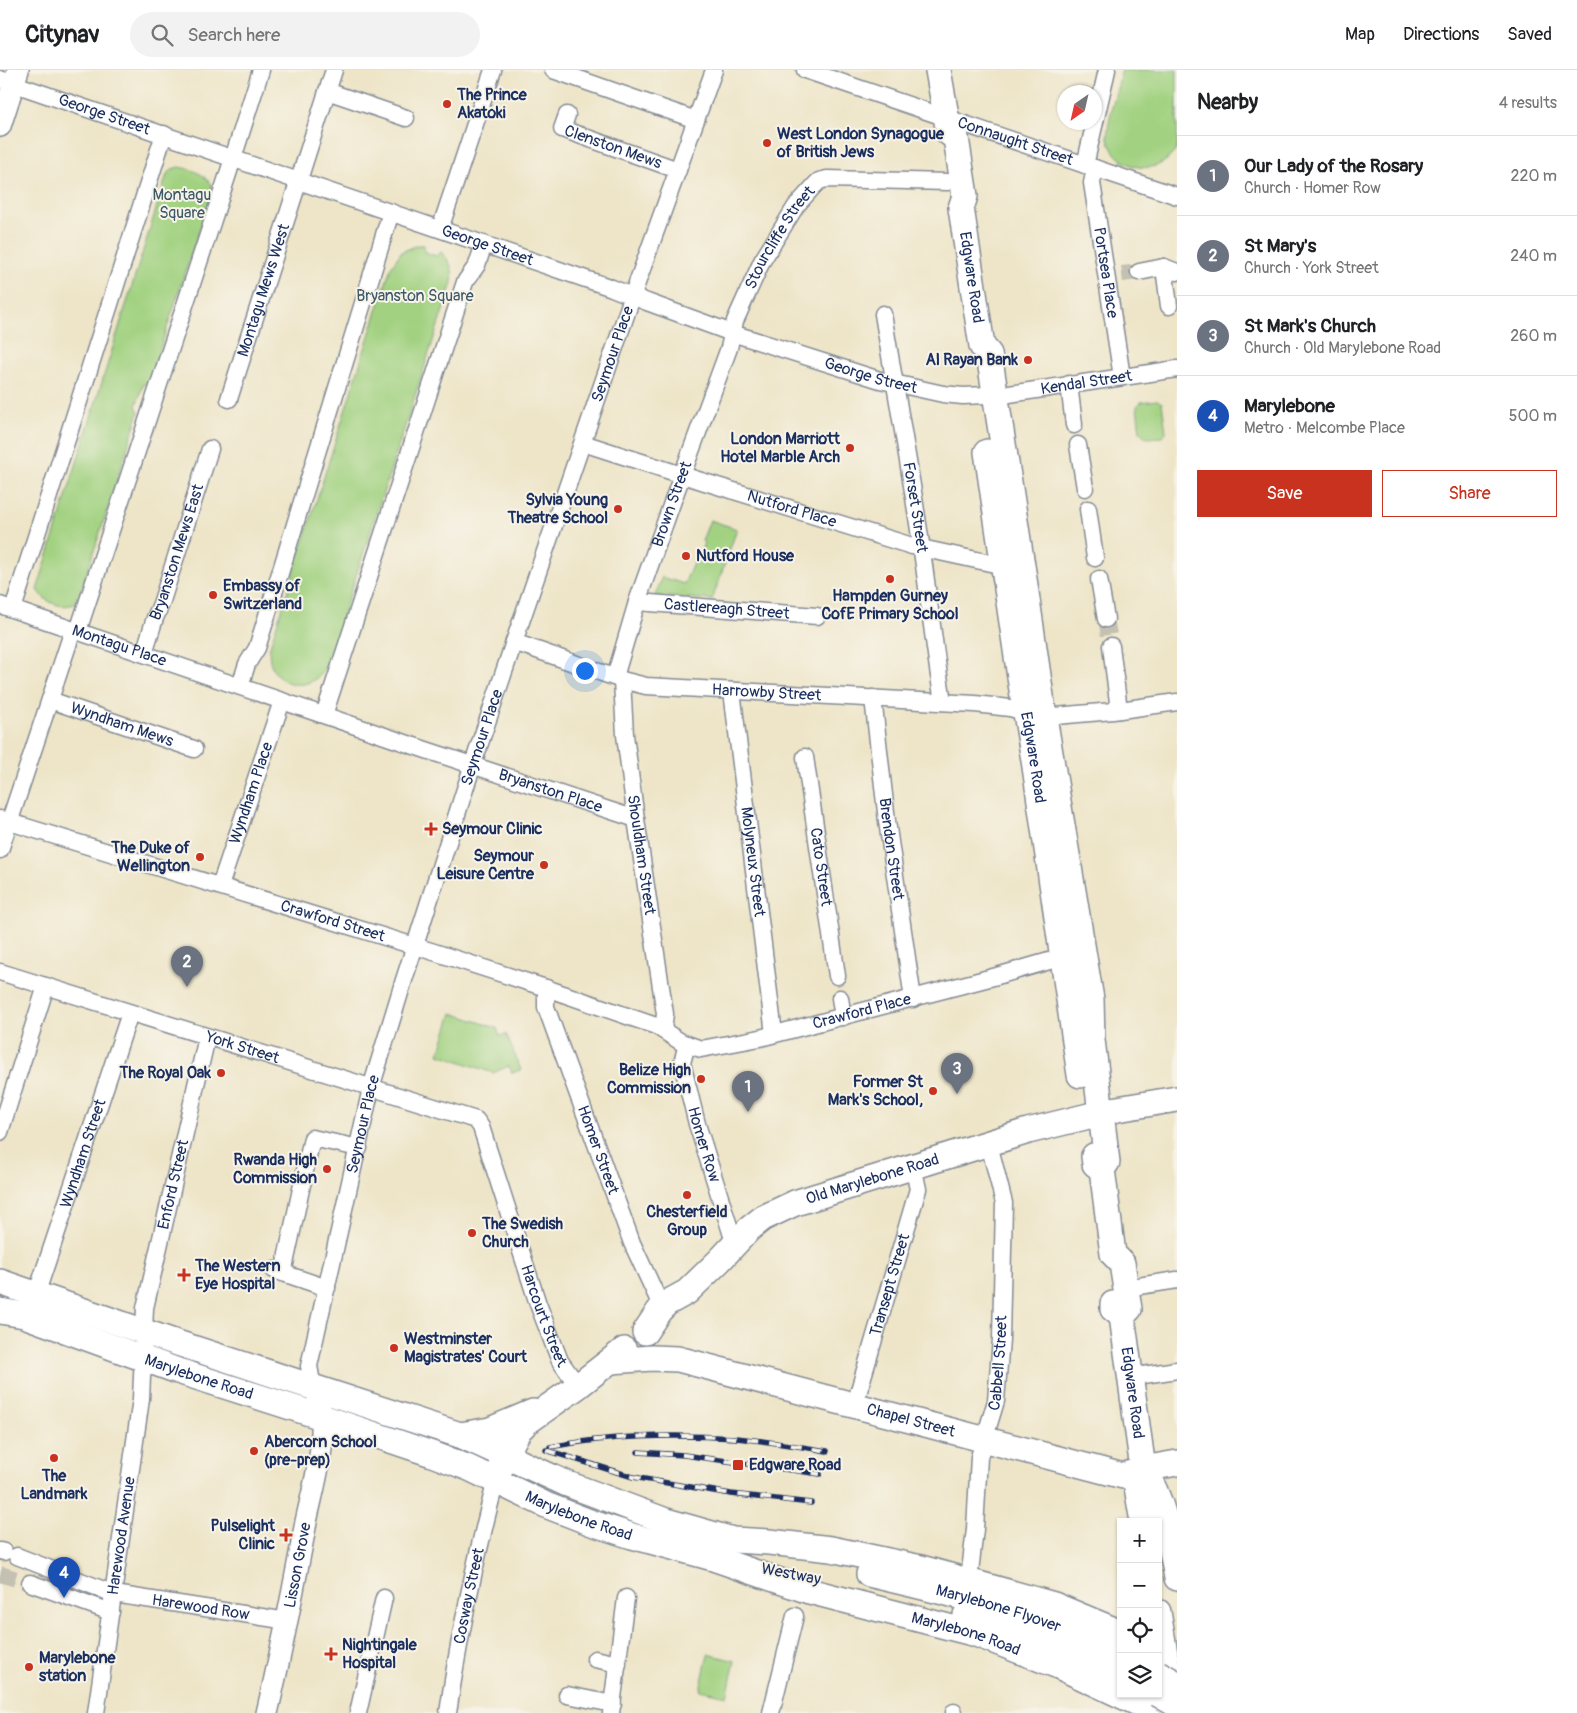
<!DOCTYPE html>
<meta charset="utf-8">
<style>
body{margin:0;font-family:Pangolin,sans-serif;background:#f2f2f2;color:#202124}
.controls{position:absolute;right:15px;bottom:15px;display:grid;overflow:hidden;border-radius:0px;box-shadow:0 1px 4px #0004}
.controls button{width:45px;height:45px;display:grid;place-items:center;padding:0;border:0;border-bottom:1px solid #e0e0e0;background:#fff;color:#202124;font:25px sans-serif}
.compass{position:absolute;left:1057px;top:15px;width:45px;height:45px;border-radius:50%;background:#fff;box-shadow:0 1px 4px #0004;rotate:214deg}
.you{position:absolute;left:584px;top:600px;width:18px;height:18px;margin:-12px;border:4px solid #fff;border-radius:50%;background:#1a73e8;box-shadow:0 0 0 8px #1a73e833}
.badge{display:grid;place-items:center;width:32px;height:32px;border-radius:50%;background:#c8321e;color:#fff;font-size:16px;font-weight:700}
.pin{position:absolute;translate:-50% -41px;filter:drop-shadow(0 1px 2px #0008)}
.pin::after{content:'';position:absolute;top:26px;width:18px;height:15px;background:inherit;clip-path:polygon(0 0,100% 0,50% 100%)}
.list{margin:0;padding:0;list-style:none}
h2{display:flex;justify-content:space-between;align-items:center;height:65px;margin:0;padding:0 20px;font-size:21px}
h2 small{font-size:16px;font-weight:400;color:#757577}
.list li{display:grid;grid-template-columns:32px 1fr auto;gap:15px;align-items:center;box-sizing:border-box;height:80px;padding:0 20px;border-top:1px solid #e0e0e0}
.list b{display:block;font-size:19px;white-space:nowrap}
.list p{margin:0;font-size:16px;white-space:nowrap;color:#757577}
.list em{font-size:16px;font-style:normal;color:#757577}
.actions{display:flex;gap:10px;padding:15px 20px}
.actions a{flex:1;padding:11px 0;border:1px solid #c8321e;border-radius:0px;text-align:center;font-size:18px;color:#c8321e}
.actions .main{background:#c8321e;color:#fff}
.icon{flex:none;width:28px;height:28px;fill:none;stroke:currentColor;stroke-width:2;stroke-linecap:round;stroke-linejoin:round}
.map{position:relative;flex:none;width:1177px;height:1643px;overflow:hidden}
header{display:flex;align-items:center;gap:30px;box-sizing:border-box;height:70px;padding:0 25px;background:#fff;border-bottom:1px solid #e0e0e0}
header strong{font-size:24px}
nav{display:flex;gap:28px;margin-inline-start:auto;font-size:18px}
.search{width:350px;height:45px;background:#f2f2f2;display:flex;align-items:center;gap:12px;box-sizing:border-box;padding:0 18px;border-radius:28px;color:#757577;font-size:19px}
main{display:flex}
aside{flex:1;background:#fff}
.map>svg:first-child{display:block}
.green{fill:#a2d281;stroke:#5e8070}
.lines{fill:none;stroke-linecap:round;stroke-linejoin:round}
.minor-tunnel{stroke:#c4c1b3;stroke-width:16;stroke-dasharray:16 8;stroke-linecap:butt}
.minor-casing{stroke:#848a93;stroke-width:19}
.major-casing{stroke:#848a93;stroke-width:24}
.highway-casing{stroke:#848a93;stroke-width:28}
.minor{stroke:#fff;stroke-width:16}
.major{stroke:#fff;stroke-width:21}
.highway{stroke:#fff;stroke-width:25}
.rail-casing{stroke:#1b2f5e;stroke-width:5.5}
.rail{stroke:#f7f3e8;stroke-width:4;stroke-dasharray:11;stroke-linecap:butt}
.highway-bridge-casing{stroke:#848a93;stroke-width:28;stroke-linecap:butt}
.highway-bridge{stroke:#fff;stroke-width:25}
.poi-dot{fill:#c8321e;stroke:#f7f3e8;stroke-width:2}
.labels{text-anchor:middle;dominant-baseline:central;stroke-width:4;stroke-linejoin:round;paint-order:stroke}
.poi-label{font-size:16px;font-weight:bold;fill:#1b2f5e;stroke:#f7f3e8;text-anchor:start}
.street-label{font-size:16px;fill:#1b2f5e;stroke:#f7f3e8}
.park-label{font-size:16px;fill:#3d5867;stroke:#f7f3e8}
</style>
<header>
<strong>Citynav</strong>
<div class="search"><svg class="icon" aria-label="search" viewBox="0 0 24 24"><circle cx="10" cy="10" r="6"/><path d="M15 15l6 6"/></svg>Search here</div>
<nav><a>Map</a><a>Directions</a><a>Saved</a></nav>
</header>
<main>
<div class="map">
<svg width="1177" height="1643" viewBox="0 0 1177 1643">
<rect width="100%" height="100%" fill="#f7f3e8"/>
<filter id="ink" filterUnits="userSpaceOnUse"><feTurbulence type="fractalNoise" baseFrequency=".02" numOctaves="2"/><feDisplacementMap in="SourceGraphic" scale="10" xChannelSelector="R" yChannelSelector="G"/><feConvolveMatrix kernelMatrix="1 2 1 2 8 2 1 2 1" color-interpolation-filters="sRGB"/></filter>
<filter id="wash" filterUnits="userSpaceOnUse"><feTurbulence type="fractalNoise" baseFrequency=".0096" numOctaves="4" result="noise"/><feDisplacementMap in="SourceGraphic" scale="20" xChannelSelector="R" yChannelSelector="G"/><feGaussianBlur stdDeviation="1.12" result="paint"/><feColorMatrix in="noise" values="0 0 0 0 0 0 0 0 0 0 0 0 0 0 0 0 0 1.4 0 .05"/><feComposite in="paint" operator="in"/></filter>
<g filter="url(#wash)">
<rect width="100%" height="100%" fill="#eee5c8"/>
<path class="green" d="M1122,0H1177C1177,18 1177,36 1177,54C1177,61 1177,70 1177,77C1176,81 1171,86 1168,89C1147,107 1113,95 1108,68C1106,52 1118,17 1122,0Z
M179,97C193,99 208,105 213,119L149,312L143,315L136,336L139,342L77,533C62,540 46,533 37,520L167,104L172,99Z
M418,175H424L425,182L436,186L441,182C451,191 455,203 451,216L327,594C311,630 263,615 270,576L391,197L401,182Z
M1157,330L1162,333L1166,362L1162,367L1146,368L1140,362L1137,336L1141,332Z
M710,450L737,459L712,530L655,526L662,507L684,514L696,487L699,486L704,473L702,471Z
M452,943L497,958L500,966L506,964L521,1000L512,1003L509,996L493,1003L439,984Z
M708,1584L735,1591L727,1626L700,1620Z"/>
</g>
<g filter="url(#ink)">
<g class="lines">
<path class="minor-tunnel" d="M1122,204L1139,202
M1106,549L1111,576
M0,1504L30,1513"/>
<g class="minor-casing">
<g id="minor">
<path d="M553,0L696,50"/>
<path id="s1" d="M805,0L1177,126"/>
<path id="s2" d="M0,9L612,218L647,232L732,263L880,310L943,324L963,326L1009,324L1177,299"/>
<path d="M327,21L406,48"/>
<path id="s3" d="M567,45L562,59L678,100"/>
<path d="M1085,95L1107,0"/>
<path id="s4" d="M1095,98L1092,113L1122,307"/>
<path d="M440,159L493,0"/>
<path d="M1164,197L1169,236"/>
<path d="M1139,202L1164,197L1177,202"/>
<path id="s5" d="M883,244C896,323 911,402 922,481C929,531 935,582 943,632"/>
<path d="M1069,314L1074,355"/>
<path id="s6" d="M229,329L334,0"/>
<path id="s7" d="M583,373L682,405L912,476L1004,496"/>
<path d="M1078,375L1085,418"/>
<path d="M1088,439L1095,488"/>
<path d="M1099,509L1106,549"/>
<path id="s8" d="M637,532L817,546"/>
<path id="s9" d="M0,535L426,680L636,749"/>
<path d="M13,539L164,64"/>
<path d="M78,561L228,104L261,0"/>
<path id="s10" d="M514,572L622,610L646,616L975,634L1010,638L1044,647L1113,641L1177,632"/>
<path d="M1111,576L1119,640"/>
<path id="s11" d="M144,583L155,548L161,534L210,379"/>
<path id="s12" d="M615,607L637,532L677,419L729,278L735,251L762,191L796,136L814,116L819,111L827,109L948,112"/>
<path id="s13" d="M622,610L625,665L636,749L665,944L663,959"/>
<path d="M240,616L247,594L257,578L391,142"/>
<path id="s14" d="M732,621L774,964"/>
<path id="s15" d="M873,628L887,751L913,929"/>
<path id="s16" d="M50,630L194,679"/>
<path d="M324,645L465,212L477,195L484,174"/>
<path id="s17" d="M805,687L837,906"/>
<path id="s18" d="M0,749L434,882L546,918L656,956L681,972L701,979L760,968L997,906L1063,887"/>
<path d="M0,780L73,560"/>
<path id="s19" d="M220,816L282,631"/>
<path id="s20" d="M0,902L476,1050L481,1057L538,1234L560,1291L578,1316"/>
<path id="s21" d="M546,918V937L632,1173L657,1227L667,1233"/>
<path d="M840,928L843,947"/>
<path id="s22" d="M687,974L682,993L697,1054L735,1175"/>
<path d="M0,1062L46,916"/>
<path d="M274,1200L327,1218"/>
<path d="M283,1203L312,1068L359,1078"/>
<path d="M1126,1218L1177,1210"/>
<path id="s23" d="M36,1225L130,943"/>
<path d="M1130,1307L1177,1300"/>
<path id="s24" d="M313,1318L309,1296L371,1018L403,913L473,694L514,572L637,213L714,0"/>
<path id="s25" d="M855,1334L918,1119L913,1096"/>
<path d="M0,1481L4,1482"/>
<path id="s26" d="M17,1486L114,1524L288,1551"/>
<path id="s27" d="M969,1510L975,1459L979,1387L996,1331L1001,1269L1004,1133L989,1074"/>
<path d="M30,1513L111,1542"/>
<path d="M595,1589L618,1594"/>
<path d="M567,1625L613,1634"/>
<path d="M954,1642V1643"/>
<path id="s28" d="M96,1643L141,1329L145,1238L207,967"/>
<path d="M358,1643L384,1528"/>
<path id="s29" d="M448,1643C459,1565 476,1487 496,1410"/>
<path d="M611,1643L626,1528"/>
<path d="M771,1643L795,1546"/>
</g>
</g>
<g class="major-casing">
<g id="major">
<path d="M0,56L18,0"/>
<path id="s30" d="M267,1643C282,1580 294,1516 306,1452C313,1418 330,1364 318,1332"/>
</g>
</g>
<g class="highway-casing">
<g id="highway">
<path id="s31" d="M938,0L949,63L956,68L965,126L961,138L982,276L989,284L1023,502L1044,647L1091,929L1092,970L1107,1092L1102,1099"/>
<path id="s32" d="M987,382L1021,614L1034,690L1080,1005"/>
<path d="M1094,1086L1095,1094L1102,1099L1113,1184L1122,1193L1129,1239L1122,1246"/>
<path d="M0,1212L171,1271L460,1365L565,1413L666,1451L733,1470L769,1472L831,1479L921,1498L1054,1535L1121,1563"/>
<path id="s33" d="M1113,1234V1239L1122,1246L1143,1399L1137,1417L1143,1452"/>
<path id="s34" d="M0,1241L24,1245L178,1301L322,1347L432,1384L469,1398L548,1436L592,1453L632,1466L713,1488L809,1521L976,1564L1056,1595L1159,1643"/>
<path id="s35" d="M645,1262L659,1241L667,1233L687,1222L720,1190L749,1159L763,1148L795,1133L1028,1061L1117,1039L1177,1029"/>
<path id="s36" d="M611,1291L652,1288L678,1289C827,1327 974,1368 1123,1406L1143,1399L1177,1393"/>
<path d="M460,1365L490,1360L533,1342"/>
<path d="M1143,1399C1164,1430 1170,1470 1177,1508"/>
<path d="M499,1401L509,1378L519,1360L527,1352L578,1316L624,1280"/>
<path id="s37" d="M869,1504C955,1524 1041,1544 1121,1584"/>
<path d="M1158,1542L1172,1626"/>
<path d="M966,1545C1020,1559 1071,1580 1121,1605"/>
</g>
</g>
<use href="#minor" class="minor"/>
<use href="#major" class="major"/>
<use href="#highway" class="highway"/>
<g class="rail-casing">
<path id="rail" d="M550,1377C611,1365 675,1364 736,1368C767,1371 797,1376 827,1381
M546,1380L633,1407L731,1424L811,1433
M638,1382L684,1385L820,1404"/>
</g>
<use href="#rail" class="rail"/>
<g class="highway-bridge-casing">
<path id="highway-bridge" d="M1158,1603L1177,1614
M1158,1624L1177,1635"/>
</g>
<use href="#highway-bridge" class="highway-bridge"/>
</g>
</g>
<g class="poi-dot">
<circle cx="447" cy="34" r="5"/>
<circle cx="767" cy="73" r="5"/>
<circle cx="1028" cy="290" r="5"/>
<circle cx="850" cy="378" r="5"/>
<circle cx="618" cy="439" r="5"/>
<circle cx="686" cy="486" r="5"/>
<circle cx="890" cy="509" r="5"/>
<circle cx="213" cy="525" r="5"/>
<path d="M428.5 751.5h5v5h5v5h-5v5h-5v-5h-5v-5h5z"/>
<circle cx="200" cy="787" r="5"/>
<circle cx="544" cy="795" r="5"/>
<circle cx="221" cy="1003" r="5"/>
<circle cx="701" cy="1009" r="5"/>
<circle cx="933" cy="1021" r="5"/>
<circle cx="327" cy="1099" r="5"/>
<circle cx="687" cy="1125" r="5"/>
<circle cx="472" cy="1163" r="5"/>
<path d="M181.5 1197.5h5v5h5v5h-5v5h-5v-5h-5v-5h5z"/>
<circle cx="394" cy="1278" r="5"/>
<circle cx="254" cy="1381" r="5"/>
<circle cx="54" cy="1388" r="5"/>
<rect x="732" y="1389" width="12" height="12" rx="2.5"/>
<path d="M283.5 1457.5h5v5h5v5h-5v5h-5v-5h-5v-5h5z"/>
<path d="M328.5 1576.5h5v5h5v5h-5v5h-5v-5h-5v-5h5z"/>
<circle cx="29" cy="1597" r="5"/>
</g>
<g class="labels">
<g class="poi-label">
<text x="457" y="25">The Prince<tspan x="457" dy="18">Akatoki</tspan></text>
<text x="777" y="64">West London Synagogue<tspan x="777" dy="18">of British Jews</tspan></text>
<text x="1018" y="290" text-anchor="end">Al Rayan Bank</text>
<text x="840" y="369" text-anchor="end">London Marriott<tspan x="840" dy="18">Hotel Marble Arch</tspan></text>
<text x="608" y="430" text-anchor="end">Sylvia Young<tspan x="608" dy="18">Theatre School</tspan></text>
<text x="696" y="486">Nutford House</text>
<text x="223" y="516">Embassy of<tspan x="223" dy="18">Switzerland</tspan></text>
<text x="890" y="526" text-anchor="middle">Hampden Gurney<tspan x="890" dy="18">CofE Primary School</tspan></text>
<text x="442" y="759">Seymour Clinic</text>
<text x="190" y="778" text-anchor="end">The Duke of<tspan x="190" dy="18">Wellington</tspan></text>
<text x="534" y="786" text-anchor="end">Seymour<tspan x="534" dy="18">Leisure Centre</tspan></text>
<text x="691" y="1000" text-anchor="end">Belize High<tspan x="691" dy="18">Commission</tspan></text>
<text x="211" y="1003" text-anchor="end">The Royal Oak</text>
<text x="923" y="1012" text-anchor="end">Former St<tspan x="923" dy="18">Mark's School,</tspan></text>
<text x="317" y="1090" text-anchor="end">Rwanda High<tspan x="317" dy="18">Commission</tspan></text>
<text x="687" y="1142" text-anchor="middle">Chesterfield<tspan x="687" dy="18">Group</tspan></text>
<text x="482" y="1154">The Swedish<tspan x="482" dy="18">Church</tspan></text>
<text x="195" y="1196">The Western<tspan x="195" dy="18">Eye Hospital</tspan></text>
<text x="404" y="1269">Westminster<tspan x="404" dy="18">Magistrates' Court</tspan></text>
<text x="264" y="1372">Abercorn School<tspan x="264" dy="18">(pre-prep)</tspan></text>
<text x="749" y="1395">Edgware Road</text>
<text x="54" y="1406" text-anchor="middle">The<tspan x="54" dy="18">Landmark</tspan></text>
<text x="275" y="1456" text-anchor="end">Pulselight<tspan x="275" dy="18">Clinic</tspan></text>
<text x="342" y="1575">Nightingale<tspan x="342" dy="18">Hospital</tspan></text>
<text x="39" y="1588">Marylebone<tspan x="39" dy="18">station</tspan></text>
</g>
<g class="street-label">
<text stroke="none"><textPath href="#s2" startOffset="110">George Street</textPath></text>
<text stroke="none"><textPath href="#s1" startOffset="222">Connaught Street</textPath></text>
<text stroke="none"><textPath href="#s3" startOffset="69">Clenston Mews</textPath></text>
<text stroke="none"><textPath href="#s12" startOffset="471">Stourcliffe Street</textPath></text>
<text stroke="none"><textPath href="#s2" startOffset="515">George Street</textPath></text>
<text stroke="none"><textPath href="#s4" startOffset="106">Portsea Place</textPath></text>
<text stroke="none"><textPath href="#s31" startOffset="214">Edgware Road</textPath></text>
<text stroke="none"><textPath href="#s6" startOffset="114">Montagu Mews West</textPath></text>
<text stroke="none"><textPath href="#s24" startOffset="1080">Seymour Place</textPath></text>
<text stroke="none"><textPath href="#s2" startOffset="920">George Street</textPath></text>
<text stroke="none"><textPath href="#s2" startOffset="1139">Kendal Street</textPath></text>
<text stroke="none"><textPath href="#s12" startOffset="182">Brown Street</textPath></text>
<text stroke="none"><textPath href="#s5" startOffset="196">Forset Street</textPath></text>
<text stroke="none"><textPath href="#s7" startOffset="219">Nutford Place</textPath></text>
<text stroke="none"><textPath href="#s11" startOffset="106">Bryanston Mews East</textPath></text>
<text stroke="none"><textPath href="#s8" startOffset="90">Castlereagh Street</textPath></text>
<text stroke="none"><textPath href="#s9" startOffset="126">Montagu Place</textPath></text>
<text stroke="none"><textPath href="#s10" startOffset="260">Harrowby Street</textPath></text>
<text stroke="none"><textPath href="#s16" startOffset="76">Wyndham Mews</textPath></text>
<text stroke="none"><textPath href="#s24" startOffset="675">Seymour Place</textPath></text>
<text stroke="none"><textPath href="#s32" startOffset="309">Edgware Road</textPath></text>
<text stroke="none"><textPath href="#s9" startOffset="581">Bryanston Place</textPath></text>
<text stroke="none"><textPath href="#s19" startOffset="98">Wyndham Place</textPath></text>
<text stroke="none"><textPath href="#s15" startOffset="152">Brendon Street</textPath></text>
<text stroke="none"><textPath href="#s13" startOffset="176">Shouldham Street</textPath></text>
<text stroke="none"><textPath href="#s14" startOffset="172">Molyneux Street</textPath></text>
<text stroke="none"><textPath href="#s17" startOffset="111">Cato Street</textPath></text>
<text stroke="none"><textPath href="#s18" startOffset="348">Crawford Street</textPath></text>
<text stroke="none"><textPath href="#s18" startOffset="904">Crawford Place</textPath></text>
<text stroke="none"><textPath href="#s20" startOffset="254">York Street</textPath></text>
<text stroke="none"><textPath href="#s24" startOffset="270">Seymour Place</textPath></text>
<text stroke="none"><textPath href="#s22" startOffset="104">Homer Row</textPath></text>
<text stroke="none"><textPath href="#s21" startOffset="171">Homer Street</textPath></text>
<text stroke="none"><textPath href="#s23" startOffset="149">Wyndham Street</textPath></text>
<text stroke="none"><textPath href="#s35" startOffset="282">Old Marylebone Road</textPath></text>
<text stroke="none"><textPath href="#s28" startOffset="535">Enford Street</textPath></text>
<text stroke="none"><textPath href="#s25" startOffset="124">Transept Street</textPath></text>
<text stroke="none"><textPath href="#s20" startOffset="706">Harcourt Street</textPath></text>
<text stroke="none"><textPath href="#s27" startOffset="220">Cabbell Street</textPath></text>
<text stroke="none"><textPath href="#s34" startOffset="210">Marylebone Road</textPath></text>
<text stroke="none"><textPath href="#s33" startOffset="94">Edgware Road</textPath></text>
<text stroke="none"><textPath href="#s36" startOffset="308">Chapel Street</textPath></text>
<text stroke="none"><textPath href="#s34" startOffset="615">Marylebone Road</textPath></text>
<text stroke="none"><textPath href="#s28" startOffset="179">Harewood Avenue</textPath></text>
<text stroke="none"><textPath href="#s30" startOffset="151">Lisson Grove</textPath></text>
<text transform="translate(791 1504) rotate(11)">Westway</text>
<text stroke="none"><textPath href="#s29" startOffset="119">Cosway Street</textPath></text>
<text stroke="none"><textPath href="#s26" startOffset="192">Harewood Row</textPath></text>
<text stroke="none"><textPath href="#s37" startOffset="134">Marylebone Flyover</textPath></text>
<text stroke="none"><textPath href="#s34" startOffset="1020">Marylebone Road</textPath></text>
</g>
<g class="park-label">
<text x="182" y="125">Montagu<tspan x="182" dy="18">Square</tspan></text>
<text x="415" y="226">Bryanston Square</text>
</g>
</g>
</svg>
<div class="controls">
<button>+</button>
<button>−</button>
<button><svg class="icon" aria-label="locate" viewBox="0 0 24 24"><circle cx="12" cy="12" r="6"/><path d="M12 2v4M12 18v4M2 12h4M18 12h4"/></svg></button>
<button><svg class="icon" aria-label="layers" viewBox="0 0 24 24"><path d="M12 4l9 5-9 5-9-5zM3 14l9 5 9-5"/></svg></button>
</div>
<svg class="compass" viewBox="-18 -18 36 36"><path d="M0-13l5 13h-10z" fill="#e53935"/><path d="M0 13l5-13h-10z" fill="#757577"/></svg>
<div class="you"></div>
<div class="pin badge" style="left:748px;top:1042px;background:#6b7280">1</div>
<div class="pin badge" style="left:187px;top:917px;background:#6b7280">2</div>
<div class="pin badge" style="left:957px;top:1024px;background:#6b7280">3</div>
<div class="pin badge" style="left:64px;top:1528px;background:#1a4fb4">4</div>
</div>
<aside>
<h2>Nearby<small>4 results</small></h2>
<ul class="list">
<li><span class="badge" style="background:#6b7280">1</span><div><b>Our Lady of the Rosary</b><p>Church · Homer Row</p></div><em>220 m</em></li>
<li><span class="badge" style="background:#6b7280">2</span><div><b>St Mary's</b><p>Church · York Street</p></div><em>240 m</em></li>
<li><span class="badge" style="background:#6b7280">3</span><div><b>St Mark's Church</b><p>Church · Old Marylebone Road</p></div><em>260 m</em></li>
<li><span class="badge" style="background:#1a4fb4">4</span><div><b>Marylebone</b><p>Metro · Melcombe Place</p></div><em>500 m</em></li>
</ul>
<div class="actions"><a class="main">Save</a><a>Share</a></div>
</aside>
</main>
